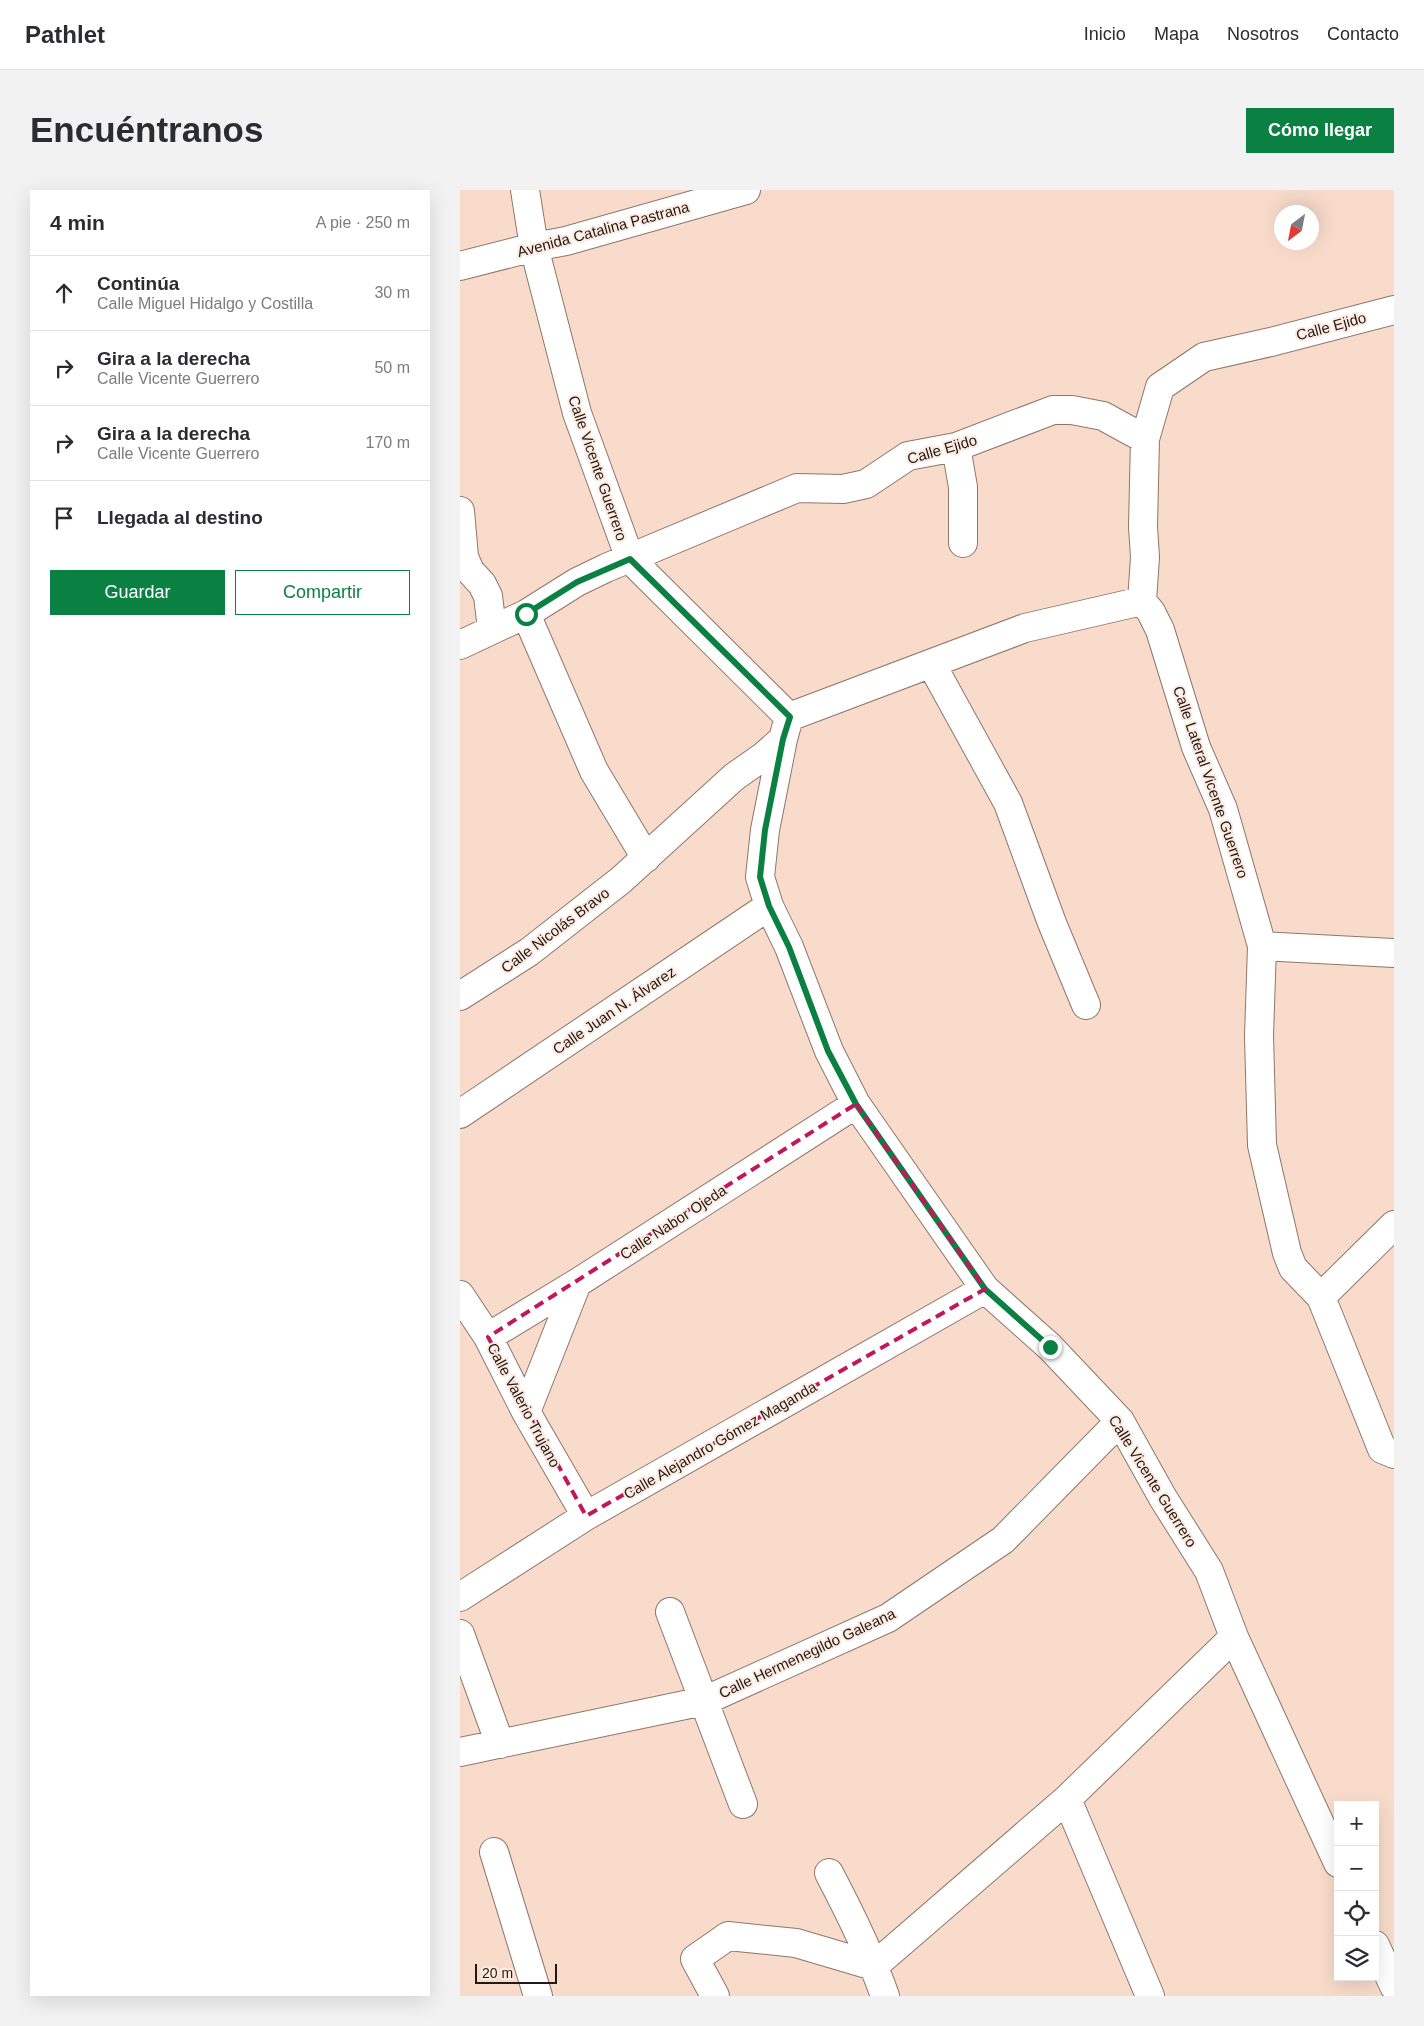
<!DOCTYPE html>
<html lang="es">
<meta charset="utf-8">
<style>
body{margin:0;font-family:Arial,sans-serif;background:#f2f2f3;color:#2b2b33}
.controls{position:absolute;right:15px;bottom:15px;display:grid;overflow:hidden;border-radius:0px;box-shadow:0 5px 20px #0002}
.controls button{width:45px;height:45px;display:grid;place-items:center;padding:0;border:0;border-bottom:1px solid #e1e1e2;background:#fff;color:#2b2b33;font:25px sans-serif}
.compass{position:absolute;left:814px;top:15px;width:45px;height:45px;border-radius:50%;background:#fff;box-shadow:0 5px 20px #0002;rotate:212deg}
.scale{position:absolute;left:15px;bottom:12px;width:82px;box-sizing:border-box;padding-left:5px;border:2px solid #231914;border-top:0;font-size:14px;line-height:18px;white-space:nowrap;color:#231914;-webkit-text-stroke:4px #fdebe1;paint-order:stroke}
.stop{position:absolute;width:15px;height:15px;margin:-11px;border:4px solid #0b8043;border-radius:50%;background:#fff}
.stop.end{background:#0b8043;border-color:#fff;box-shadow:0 1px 5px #0008}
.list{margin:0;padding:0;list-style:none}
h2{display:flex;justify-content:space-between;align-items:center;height:65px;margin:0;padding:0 20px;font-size:21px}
h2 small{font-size:16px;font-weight:400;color:#7c7c81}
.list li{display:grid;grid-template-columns:32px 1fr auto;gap:15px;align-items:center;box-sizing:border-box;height:75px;padding:0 20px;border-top:1px solid #e1e1e2}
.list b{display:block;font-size:19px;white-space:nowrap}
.list p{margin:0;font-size:16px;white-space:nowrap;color:#7c7c81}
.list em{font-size:16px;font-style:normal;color:#7c7c81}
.actions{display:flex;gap:10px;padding:15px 20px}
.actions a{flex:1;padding:11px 0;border:1px solid #0b8043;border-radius:0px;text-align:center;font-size:18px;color:#0b8043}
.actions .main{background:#0b8043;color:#fff}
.icon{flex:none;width:28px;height:28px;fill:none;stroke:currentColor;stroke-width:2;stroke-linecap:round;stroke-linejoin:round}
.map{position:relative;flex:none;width:934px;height:1806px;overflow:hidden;border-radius:0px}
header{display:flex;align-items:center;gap:30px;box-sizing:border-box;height:70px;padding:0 25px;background:#fff;border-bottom:1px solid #e1e1e2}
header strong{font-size:24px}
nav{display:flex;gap:28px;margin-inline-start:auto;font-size:18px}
.intro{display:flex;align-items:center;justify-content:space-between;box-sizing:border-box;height:120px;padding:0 30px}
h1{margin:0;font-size:35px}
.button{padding:12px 22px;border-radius:0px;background:#0b8043;color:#fff;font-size:18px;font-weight:700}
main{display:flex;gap:30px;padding:0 30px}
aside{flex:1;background:#fff;border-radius:0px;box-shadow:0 5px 20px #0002}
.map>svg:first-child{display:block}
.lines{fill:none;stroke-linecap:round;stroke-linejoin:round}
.minor-casing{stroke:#907668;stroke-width:30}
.minor{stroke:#fff;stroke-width:28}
.route{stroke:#0b8043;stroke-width:6}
.marked{fill:none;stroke:#c2185b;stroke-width:4;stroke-dasharray:10 6;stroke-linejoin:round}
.labels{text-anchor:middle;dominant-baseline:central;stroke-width:4;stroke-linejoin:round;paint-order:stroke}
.street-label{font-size:15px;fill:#231914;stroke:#fdebe1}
</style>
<header>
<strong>Pathlet</strong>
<nav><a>Inicio</a><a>Mapa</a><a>Nosotros</a><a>Contacto</a></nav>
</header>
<div class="intro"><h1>Encuéntranos</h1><a class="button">Cómo llegar</a></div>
<main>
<aside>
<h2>4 min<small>A pie · 250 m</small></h2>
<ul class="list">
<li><svg class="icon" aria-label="ahead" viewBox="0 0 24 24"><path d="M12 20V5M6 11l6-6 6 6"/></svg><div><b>Continúa</b><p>Calle Miguel Hidalgo y Costilla</p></div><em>30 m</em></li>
<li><svg class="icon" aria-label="right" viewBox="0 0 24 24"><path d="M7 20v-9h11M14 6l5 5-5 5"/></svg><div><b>Gira a la derecha</b><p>Calle Vicente Guerrero</p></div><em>50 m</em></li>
<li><svg class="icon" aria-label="right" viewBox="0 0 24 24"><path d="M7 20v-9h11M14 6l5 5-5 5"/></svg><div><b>Gira a la derecha</b><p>Calle Vicente Guerrero</p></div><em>170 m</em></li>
<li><svg class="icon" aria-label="arrive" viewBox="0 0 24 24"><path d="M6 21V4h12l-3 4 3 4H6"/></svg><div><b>Llegada al destino</b></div></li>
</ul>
<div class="actions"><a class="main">Guardar</a><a>Compartir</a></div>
</aside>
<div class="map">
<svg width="934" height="1806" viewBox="0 0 934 1806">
<rect width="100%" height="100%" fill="#f8dbcb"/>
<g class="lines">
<g class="minor-casing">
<path id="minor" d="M65,0L74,57L117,223L170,369L329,527L323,549L305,640L300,687L309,716L329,757L369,861L396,914L525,1099L590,1157L660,1231L703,1308L749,1381L774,1447L878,1673
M0,76L74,57L106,51L286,0
M934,120L811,152L744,167L700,197L685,249L683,337L685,367L682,411L691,422L700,440L736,557L763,619L802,756L799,846L802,955L827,1063L833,1078L861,1107L922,1259L934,1264
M496,257L503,297V353
M0,321L4,367L10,381L22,394L28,406L32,439
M66,424L134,581L186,668
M0,455L66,424L117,392L146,378L337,298L383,299L406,294L448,266L496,257L593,220H612L643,226L685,249
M472,475L548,613L592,733L626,815
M329,527L565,438L682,411
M802,756L934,763
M0,806L69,762L161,690L274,587L304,566L323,549
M0,924L309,716
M0,1105L28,1147L66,1222L126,1326
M861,1107L934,1035
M28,1147L117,1093L396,914
M66,1222L117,1093
M0,1407L126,1326L525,1099
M210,1422L283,1614
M0,1444L40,1554
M0,1562L244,1511L428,1428L543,1350L660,1231
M607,1609L690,1806
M34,1662L78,1806
M369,1683C390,1723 410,1763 425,1806
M915,1755L934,1796
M255,1806L235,1769L268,1746L336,1753L414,1776L607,1609L774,1447"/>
</g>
<use href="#minor" class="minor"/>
</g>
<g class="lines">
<path class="route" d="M66,424L117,392L170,369L330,527L323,549L305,640L300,687L309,716L329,757L368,861L396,914L525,1099L590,1157"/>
</g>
<path class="marked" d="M396,914L525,1099L126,1326L28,1147Z"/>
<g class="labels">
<g class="street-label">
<text transform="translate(143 39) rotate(-15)">Avenida Catalina Pastrana</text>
<text transform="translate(871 136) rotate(-15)">Calle Ejido</text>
<text transform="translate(482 259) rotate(-16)">Calle Ejido</text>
<text transform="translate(138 278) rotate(71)">Calle Vicente Guerrero</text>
<text transform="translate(751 592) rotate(71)">Calle Lateral Vicente Guerrero</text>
<text transform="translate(95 740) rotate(-37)">Calle Nicolás Bravo</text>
<text transform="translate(154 820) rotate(-34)">Calle Juan N. Álvarez</text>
<text transform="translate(213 1032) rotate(-33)">Calle Nabor Ojeda</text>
<text transform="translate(64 1215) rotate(62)">Calle Valerio Trujano</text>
<text transform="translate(260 1250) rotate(-30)">Calle Alejandro Gómez Maganda</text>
<text transform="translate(693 1291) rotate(58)">Calle Vicente Guerrero</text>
<text transform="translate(347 1463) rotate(-25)">Calle Hermenegildo Galeana</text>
</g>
</g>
</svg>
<div class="controls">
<button>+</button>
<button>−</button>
<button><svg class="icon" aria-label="locate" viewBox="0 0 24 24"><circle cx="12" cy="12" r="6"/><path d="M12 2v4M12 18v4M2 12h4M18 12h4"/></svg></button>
<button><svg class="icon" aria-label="layers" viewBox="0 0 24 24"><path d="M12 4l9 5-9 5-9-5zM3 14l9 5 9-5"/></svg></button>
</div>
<svg class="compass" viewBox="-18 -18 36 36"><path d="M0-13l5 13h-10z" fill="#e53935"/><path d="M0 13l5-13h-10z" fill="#7c7c81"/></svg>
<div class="scale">20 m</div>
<div class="stop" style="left:66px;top:424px"></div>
<div class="stop end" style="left:590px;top:1157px"></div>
</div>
</main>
